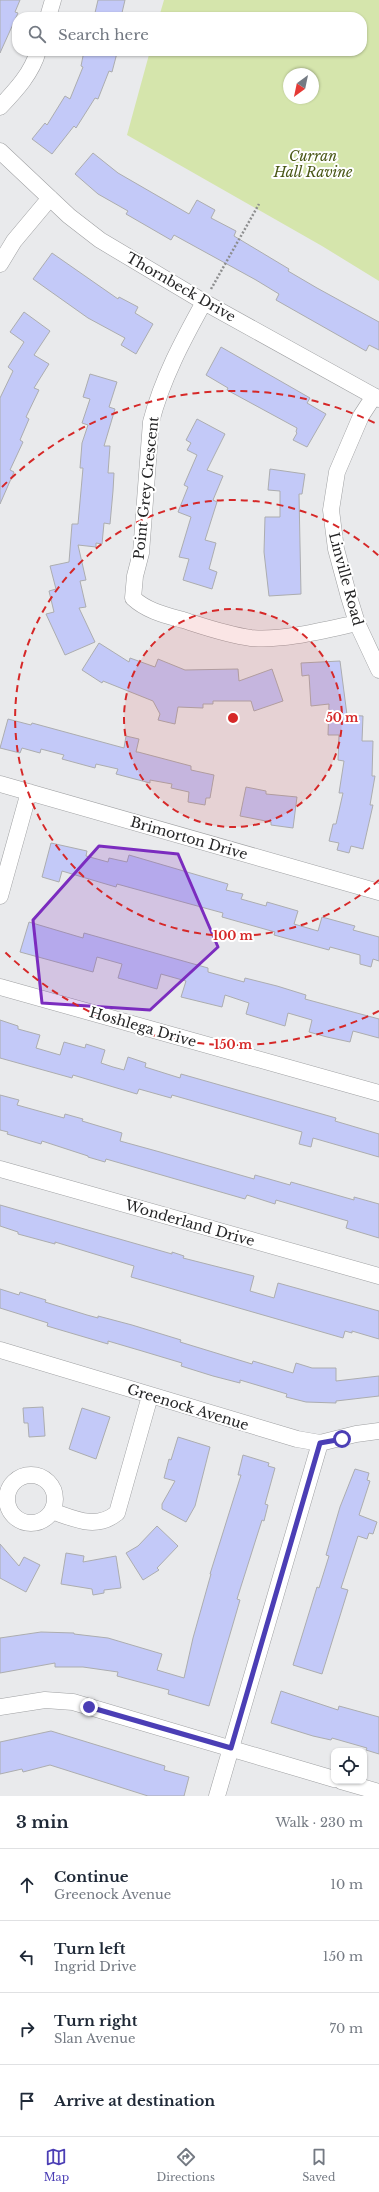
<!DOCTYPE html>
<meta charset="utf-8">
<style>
body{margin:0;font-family:"Libre Baskerville",serif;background:#f2f2f3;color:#1f2937}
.controls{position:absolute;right:12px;bottom:12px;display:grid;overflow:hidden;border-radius:8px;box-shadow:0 1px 3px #0004}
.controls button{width:36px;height:36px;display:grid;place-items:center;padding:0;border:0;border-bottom:1px solid #e0e1e3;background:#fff;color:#1f2937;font:20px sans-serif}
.compass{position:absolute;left:283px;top:68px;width:36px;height:36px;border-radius:50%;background:#fff;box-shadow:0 1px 3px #0004;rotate:213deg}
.stop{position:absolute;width:12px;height:12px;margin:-9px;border:3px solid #4b3eb5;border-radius:50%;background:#fff}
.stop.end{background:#4b3eb5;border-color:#fff;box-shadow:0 1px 4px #0008}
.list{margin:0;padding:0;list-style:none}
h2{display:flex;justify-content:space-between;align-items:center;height:52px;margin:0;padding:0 16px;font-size:17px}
h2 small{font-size:13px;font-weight:400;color:#747a83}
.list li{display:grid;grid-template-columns:26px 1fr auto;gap:12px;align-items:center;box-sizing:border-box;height:72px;padding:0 16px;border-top:1px solid #e0e1e3}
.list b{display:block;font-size:15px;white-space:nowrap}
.list p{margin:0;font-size:13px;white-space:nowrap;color:#747a83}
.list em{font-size:13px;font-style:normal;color:#747a83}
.icon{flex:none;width:22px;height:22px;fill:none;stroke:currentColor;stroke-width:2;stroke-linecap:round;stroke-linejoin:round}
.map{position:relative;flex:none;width:379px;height:1796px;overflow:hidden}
.search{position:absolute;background:#fff;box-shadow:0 1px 3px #0004;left:12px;right:12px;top:12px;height:44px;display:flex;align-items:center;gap:10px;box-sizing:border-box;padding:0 14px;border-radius:16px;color:#747a83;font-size:15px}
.sheet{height:340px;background:#fff}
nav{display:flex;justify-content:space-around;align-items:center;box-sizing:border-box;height:56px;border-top:1px solid #e0e1e3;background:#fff;font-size:11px;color:#747a83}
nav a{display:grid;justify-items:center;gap:2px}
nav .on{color:#4b3eb5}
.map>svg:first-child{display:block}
.green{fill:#d5e5ac;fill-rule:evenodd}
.building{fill:#c3c9f8;stroke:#acadaf}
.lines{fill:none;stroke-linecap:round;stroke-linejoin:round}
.minor-casing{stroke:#9fa0a2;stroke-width:17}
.path{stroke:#8d8e8f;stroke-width:2.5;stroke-dasharray:2 2;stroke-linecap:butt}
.minor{stroke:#fff;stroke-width:16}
.route{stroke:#4b3eb5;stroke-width:5}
.marked{fill:#7b2cbf;fill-opacity:0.2;stroke:#7b2cbf;stroke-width:3;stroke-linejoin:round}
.ring{fill:none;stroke:#d62828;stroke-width:2;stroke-dasharray:7 5}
.labels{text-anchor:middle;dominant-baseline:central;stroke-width:4;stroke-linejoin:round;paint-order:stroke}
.park-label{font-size:14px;font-style:italic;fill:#495716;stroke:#fff}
.street-label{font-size:14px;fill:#262627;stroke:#fff}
.centre{fill:#d62828;stroke:#fff;stroke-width:2}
.ring-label{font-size:12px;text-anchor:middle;font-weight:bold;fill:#d62828;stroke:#fff;stroke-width:4;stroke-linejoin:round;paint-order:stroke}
</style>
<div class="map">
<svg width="379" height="1796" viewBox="0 0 379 1796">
<rect width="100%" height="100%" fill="#e9eaec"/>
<path class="green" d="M164,0H379V281L322,246L127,135L150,51H362V17H159ZM289,74H313V98H289Z"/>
<path class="building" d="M0,0H20L15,12L18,13L0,53Z
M98,0H125L121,17H94Z
M84,51H109L117,53L112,72L109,71L98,99L95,98L76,128L74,126L52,154L32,139L45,123L47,125L65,96L70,99L83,67L81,66Z
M93,153L118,173L189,214L197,200L215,210L211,218L236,231L234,236L289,269L288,271L317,288L379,322V350L369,345L366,351L276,300L279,294L256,280L174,235L171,240L126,214L128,211L98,194L75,174Z
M52,253L118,299L119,297L138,307L135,313L153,324L136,354L121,345L125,338L88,318L33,279Z
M24,312L50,331L34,355L49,364L34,388L39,390L26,417L29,419L20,440L23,442L10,470L14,472L0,504V398L13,371L8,367L24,342L10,332Z
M221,347L310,398L307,403L326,414L307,447L293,440L297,433L296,432L297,428L227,390L228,388L206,375Z
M90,374L117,382L109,407L115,409L104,446H110L108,473H114L113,491L110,524L104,523L102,544L96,543V547L78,545L86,580L80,581L86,607L79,608L95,642L65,655L46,614L54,612L49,591L56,589L50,566L69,562L72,524H78L83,468H80L82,443L88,425L82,423L90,399L83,397Z
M197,419L225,434L207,470L223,476L213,500L217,502L205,540L216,543L209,569L217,572L212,589L183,580L189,559L179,557L191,517L178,512L188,487L184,485L197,455L187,450L191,443L186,440Z
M270,469L305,474L302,494H299L301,594L269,596L264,552L265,517H280V491L268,490Z
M99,643L129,662L130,658L155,667L158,659L185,670L238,669L239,681L272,669L283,701L254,711L251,701H213V704H203V708L178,707L175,724L158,720L160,714L153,701L103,681L102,683L82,670Z
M340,661L347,715L363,716L362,741H373L372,776H375L370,805H373L363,849L351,846L349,853L337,850L339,843L329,841L333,824H336L343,793H339L344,761L338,760L339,735H328L329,704L311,706L309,675L302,676L301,663Z
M8,719L31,725L32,723L124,748L126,736L139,739L136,752H138L191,766V770L214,775L210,798H206L205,805L188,802L189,792L171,788L172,784L150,780V783L116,774L118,769L96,764L95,768L62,759L64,755L41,749L40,753L22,748L20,753L0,748Z
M246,787L266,791V794L297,797L293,828L271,825V822L240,816Z
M51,843L87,851L86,856L108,862L109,858L127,862L129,855L228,884L226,890L243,894L241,899L266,906L267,902L298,911L294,924L318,931L322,917L355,926L353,930L379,937V961L373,959L371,967L360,964V955L330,947L329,950L274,935L275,932L222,917L223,913L117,884L116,887L62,871L59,882L42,877Z
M29,922L83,938L84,933L116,942L208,968V972L244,982L245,978L277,986L306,995L305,999L379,1019V1038L353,1031L350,1042L327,1037L309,1032L312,1020L288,1013L285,1026L246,1014L249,1003L225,995L222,1007L181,997L186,981L161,974L157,989L118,978L122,964L97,957L93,972L20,952Z
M0,1020L18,1026V1029L40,1035L36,1048L60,1055L64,1042L85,1048L86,1044L105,1050L101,1063L113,1067L124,1070L128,1057L146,1063L145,1067L180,1078L181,1074L336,1118L335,1121L379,1134V1157L313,1138L311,1147L299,1144L302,1132L172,1095L171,1098L139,1089L137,1094L73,1075L72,1078L0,1058Z
M0,1095L19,1100L17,1105L64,1118L65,1114L83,1119L82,1121L122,1133L120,1141L160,1152L254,1179L255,1175L290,1185L291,1182L354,1200V1197L379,1204V1238L346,1228L348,1221L276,1200L275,1204L247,1195L245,1199L106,1159L105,1162L88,1157V1156L42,1141L41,1144L7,1134L8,1132L0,1130Z
M0,1205L172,1254V1252L184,1256L183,1258L254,1276L250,1291L274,1298L278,1283L379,1311V1339L352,1331V1333L345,1331L343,1338L131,1277L134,1266L55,1242V1244L18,1234V1232L0,1226Z
M0,1289L19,1295L20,1292L46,1300L45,1302L87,1315L98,1318V1316L132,1325L181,1340L180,1342L252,1364L253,1361L293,1373L296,1363L312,1368H336V1381L379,1376V1396L336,1401V1403L306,1402L286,1397L287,1394L240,1380V1383L213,1376L181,1366L182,1363L142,1351L108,1341V1344L47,1326L48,1323L0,1308Z
M43,1407L45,1436L29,1437L28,1423H24L23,1408Z
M82,1408L110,1417L96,1459L69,1449Z
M178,1437L210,1447L195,1506L186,1522L162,1509V1504L175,1481L164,1478L169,1459L171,1460Z
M243,1455L269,1463L268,1466L275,1468L265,1504L268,1505L264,1521L262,1520L237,1599L240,1600L209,1706L168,1694L169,1690L117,1676L118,1672L83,1667H55V1663L0,1673V1638L41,1632L74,1633V1634L108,1638L162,1654L157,1670L184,1678L193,1638L211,1574H210L241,1475H238Z
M355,1469L369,1473L367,1480L370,1481L359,1515L377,1522L373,1534L369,1533L367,1539L358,1536L341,1588L348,1590L322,1674L293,1665L317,1587L319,1588L329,1556L326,1555L340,1507Z
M157,1526L178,1546L157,1568L159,1570L143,1580L126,1553L138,1546Z
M0,1544L19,1566L24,1557L40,1565L26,1592L0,1578Z
M66,1553L84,1556L83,1562L116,1556L121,1588L104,1590V1593L93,1595L92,1589L61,1584Z
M281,1691L338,1710L339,1706L379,1717V1754L366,1750L367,1748L332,1738L331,1740L313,1736L271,1723Z
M51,1731L165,1766L164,1770L189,1777L184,1796H148L50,1765L23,1772L22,1769L0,1774V1742Z"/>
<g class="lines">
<g class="minor-casing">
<path id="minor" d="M48,17L53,0
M0,107C16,90 32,73 38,51
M0,151L69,216L100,240L204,302L379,399
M0,264L14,241L50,198
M204,302C183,340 162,379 151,422L141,553L135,576L133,598C147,611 165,615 183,620C205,627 227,635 251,638C283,641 325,630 357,623
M374,396L361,416L337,472L331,510L336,549L349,597L357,623L379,670
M0,784L379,892
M0,896L29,792
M0,987L379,1093
M0,1169L379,1276
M0,1350L297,1439L320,1443L356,1434L379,1431
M7 1499a24 24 0 1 1 48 0a24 24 0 1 1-48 0Z
M52,1511C75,1519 96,1530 117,1513L150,1396
M0,1707L45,1700L73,1702L334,1779
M341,1781L379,1792
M217,1796L320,1443"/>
</g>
<path class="path" d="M211,289L259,204"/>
<use href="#minor" class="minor"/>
</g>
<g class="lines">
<path class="route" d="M89,1707L231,1748L320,1443L342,1439"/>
</g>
<path class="marked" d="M99,846L178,854L218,947L150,1010L42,1003L33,920Z"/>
<circle cx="233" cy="718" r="109" fill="#d62828" fill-opacity=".12"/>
<g class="ring">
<circle cx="233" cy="718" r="109"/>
<path d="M379 880A218 218 0 1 1 379 556"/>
<path d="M379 1011A327 327 0 0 1 2 949M2 487A327 327 0 0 1 379 425"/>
</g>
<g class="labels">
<g class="park-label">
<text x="313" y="156">Curran<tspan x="313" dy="16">Hall Ravine</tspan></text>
</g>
<g class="street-label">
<text transform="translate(181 287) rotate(30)">Thornbeck Drive</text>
<text transform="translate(146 488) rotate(-84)">Point Grey Crescent</text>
<text transform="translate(346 579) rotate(75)">Linville Road</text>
<text transform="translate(189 838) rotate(16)">Brimorton Drive</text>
<text transform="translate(143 1027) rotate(16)">Hoshlega Drive</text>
<text transform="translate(190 1223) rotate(16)">Wonderland Drive</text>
<text transform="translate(188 1407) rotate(17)">Greenock Avenue</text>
</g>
</g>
<circle cx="233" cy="718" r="6" class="centre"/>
<g class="ring-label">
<text x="342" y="722">50 m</text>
<text x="233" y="940">100 m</text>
<text x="233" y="1049">150 m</text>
</g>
</svg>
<div class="controls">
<button><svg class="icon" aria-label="locate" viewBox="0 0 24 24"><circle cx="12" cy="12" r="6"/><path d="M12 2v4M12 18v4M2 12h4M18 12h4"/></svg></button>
</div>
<svg class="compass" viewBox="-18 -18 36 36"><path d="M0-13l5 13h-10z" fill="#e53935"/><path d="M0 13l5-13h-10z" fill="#747a83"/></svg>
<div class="stop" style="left:342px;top:1439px"></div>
<div class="stop end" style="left:89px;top:1707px"></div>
<div class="search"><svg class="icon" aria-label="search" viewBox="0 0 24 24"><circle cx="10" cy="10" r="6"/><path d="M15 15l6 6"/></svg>Search here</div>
</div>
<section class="sheet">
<h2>3 min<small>Walk · 230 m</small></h2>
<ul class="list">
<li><svg class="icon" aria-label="ahead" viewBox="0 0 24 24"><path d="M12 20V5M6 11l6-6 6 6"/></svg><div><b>Continue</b><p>Greenock Avenue</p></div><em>10 m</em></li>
<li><svg class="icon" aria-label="left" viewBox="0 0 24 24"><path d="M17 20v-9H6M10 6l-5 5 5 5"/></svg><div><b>Turn left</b><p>Ingrid Drive</p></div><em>150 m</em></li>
<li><svg class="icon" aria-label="right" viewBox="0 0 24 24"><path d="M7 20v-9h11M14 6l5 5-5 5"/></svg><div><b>Turn right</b><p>Slan Avenue</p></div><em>70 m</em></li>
<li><svg class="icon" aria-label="arrive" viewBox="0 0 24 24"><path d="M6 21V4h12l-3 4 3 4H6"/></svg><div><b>Arrive at destination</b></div></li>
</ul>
</section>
<nav>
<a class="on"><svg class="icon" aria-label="map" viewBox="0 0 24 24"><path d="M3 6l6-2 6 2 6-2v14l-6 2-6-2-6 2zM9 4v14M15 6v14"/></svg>Map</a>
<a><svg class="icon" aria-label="directions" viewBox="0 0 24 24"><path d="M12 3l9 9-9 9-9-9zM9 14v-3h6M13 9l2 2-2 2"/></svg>Directions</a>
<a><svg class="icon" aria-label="saved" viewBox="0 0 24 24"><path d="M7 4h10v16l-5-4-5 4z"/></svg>Saved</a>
</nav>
